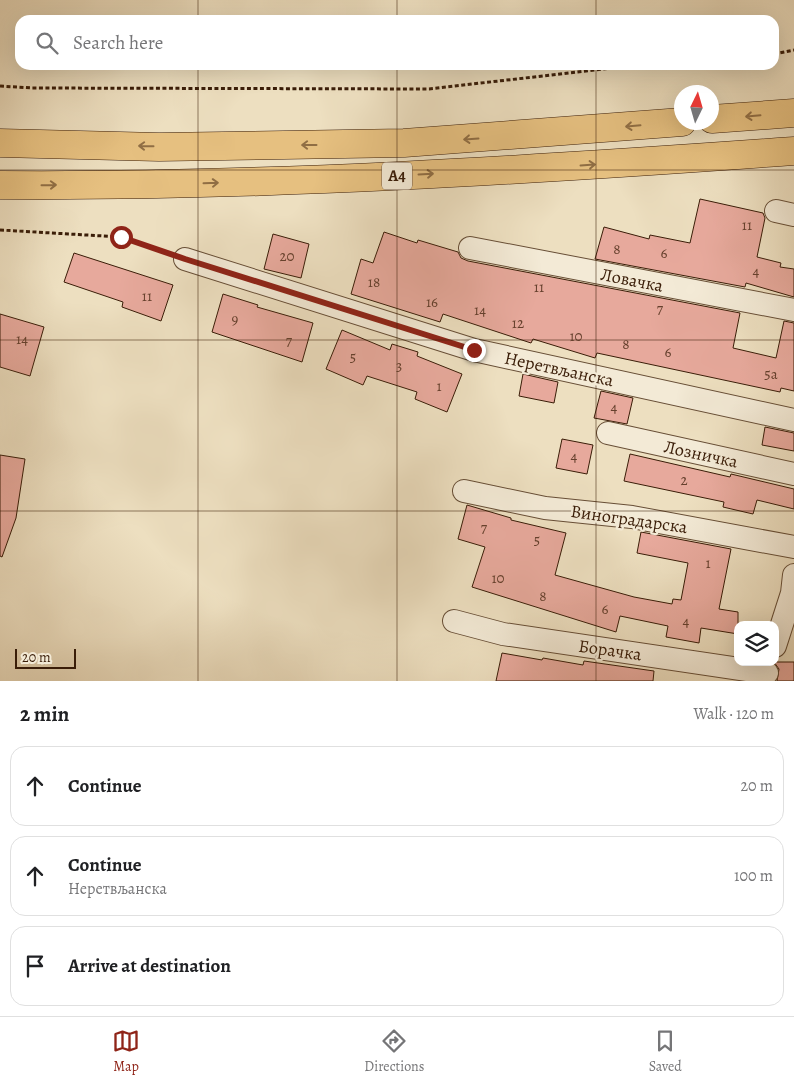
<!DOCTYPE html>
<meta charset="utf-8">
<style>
body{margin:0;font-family:Alegreya,serif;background:#f6f6f6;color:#202124}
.controls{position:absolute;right:15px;bottom:15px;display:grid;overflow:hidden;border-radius:10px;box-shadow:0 5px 20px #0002}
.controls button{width:45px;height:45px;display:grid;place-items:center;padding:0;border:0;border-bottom:1px solid #e0e0e0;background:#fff;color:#202124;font:25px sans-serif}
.compass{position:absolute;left:674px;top:85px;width:45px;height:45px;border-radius:50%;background:#fff;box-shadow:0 5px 20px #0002;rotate:5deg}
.scale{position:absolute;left:15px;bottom:12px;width:61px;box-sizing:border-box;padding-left:5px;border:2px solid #3a1d08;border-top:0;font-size:14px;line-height:18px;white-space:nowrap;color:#3a1d08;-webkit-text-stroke:4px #f3ead6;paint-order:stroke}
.stop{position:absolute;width:15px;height:15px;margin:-11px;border:4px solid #8f2418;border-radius:50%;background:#fff}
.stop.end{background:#8f2418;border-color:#fff;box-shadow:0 1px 5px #0008}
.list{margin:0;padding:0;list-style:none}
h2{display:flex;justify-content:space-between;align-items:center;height:65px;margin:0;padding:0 20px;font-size:21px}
h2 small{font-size:16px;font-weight:400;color:#757577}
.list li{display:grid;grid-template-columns:32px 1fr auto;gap:15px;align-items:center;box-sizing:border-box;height:80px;margin:0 10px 10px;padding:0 10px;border:1px solid #e0e0e0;border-radius:15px}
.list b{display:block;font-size:19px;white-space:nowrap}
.list p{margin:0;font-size:16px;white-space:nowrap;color:#757577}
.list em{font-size:16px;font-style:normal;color:#757577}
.icon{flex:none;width:28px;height:28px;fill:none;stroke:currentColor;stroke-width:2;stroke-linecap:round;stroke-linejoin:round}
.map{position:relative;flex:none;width:794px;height:681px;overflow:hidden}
.search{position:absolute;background:#fff;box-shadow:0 5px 20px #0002;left:15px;right:15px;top:15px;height:55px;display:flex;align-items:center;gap:12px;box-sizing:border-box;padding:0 18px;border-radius:15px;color:#757577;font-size:19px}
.sheet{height:335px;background:#fff}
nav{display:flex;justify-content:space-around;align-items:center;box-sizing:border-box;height:70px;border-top:1px solid #e0e0e0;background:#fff;font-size:14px;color:#757577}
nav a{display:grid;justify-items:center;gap:2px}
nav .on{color:#8f2418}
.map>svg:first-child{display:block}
.building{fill:#e7a99c;stroke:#3a1d08}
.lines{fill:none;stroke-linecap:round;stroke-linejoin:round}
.street-casing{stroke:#674e36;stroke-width:24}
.highway-casing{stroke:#3a1d08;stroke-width:29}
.path{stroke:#3a1d08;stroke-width:3;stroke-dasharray:4 2.5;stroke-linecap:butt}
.street{stroke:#f3ead6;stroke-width:22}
.highway{stroke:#e6c080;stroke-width:28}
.oneway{stroke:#906e44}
.route{stroke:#8f2418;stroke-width:6}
.grid{fill:none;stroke:#3a1d08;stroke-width:1;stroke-opacity:0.55}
.labels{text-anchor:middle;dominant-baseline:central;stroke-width:4.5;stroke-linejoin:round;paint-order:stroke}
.number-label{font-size:15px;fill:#65402d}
.shield{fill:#f3ead6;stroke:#725a46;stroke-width:1}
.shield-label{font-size:16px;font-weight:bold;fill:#3a1d08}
.street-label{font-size:18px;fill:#3a1d08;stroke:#f3ead6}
</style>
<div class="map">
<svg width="794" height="681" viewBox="0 0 794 681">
<rect width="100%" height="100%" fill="#eddfc0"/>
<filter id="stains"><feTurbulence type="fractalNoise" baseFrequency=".004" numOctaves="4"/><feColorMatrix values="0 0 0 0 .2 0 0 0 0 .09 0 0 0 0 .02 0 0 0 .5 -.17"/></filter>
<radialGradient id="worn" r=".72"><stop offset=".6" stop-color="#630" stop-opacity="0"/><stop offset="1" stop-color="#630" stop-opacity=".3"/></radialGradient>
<path class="building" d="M700,199L763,213L765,218L757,257L781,263L780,267L794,269V297L746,283L745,287L595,259L604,227L649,239L650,235L690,243Z
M384,232L417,243L418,240L458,252L461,258L468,261L740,313L733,348L776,358L784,321L794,323V391L781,388L780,392L597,353L595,358L533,339L531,343L443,314L440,322L351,294L361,259L373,263Z
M273,234L309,244L301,278L264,269Z
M74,253L173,285L161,321L122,307L123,302L64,282Z
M223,294L258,305L257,307L313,323L302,362L212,332Z
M0,314L44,327L30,376L0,367Z
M342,330L390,350L392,344L418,352L417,356L462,374L447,412L415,399L417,392L367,376L363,385L326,369Z
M523,374L558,382L554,403L519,396Z
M601,391L633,398L627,424L594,418Z
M765,427L794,433V451L762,445Z
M562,439L593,445L587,474L556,468Z
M630,454L730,477L731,474L794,489V509L757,500L753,514L723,507L724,502L624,481Z
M0,455L25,459L16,518L2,557L0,556Z
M467,505L511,518V520L566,533L555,575L634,597L672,604L673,599L681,600L688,563L637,553L641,532L731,549L719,609L738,612V634L701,628L699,643L666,637L668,626L620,616L616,632L472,587L485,547L458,539Z
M502,653L542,660L543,658L583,665L584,661L654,671L653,681H496Z
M774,662H794V681H777L779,669Z"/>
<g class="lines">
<g class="street-casing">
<path id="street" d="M776,211L794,215
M470,248L794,310
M185,259L474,350L794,420
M608,433L794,474
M464,491L545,508L632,517L794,547
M454,621L503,634L767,673
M775,646L792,593L794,575"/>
</g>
<g class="highway-casing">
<path id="highway" d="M712,119L794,113
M0,143L159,147L404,143L682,122
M0,185C265,187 530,170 794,151"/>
</g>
<path class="path" d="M774,54L794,50
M0,86L32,88L429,89L638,65
M0,230L121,237L166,253"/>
<use href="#street" class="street"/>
<use href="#highway" class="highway"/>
</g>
<defs><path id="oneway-shaft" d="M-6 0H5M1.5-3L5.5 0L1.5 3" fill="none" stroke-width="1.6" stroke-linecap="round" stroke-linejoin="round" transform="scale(1.25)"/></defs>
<g class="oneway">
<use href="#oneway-shaft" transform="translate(753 116) rotate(175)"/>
<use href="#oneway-shaft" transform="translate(633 126) rotate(175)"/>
<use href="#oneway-shaft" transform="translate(471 139) rotate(176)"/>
<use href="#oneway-shaft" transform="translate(309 145) rotate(180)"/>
<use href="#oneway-shaft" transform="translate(146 146) rotate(-179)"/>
<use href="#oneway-shaft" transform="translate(588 165) rotate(-4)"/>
<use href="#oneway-shaft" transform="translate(426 174) rotate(-3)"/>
<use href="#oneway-shaft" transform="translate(211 183) rotate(-2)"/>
<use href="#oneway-shaft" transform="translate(49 185) rotate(-1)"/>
</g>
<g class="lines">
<path class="route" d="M121,237L185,259L474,350"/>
</g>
<path class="grid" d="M198,0V20M397,0V20M596,0V20M198,65V681M397,65V681M596,65V681M0,170H794M0,340H794M0,511H794"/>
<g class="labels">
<g class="number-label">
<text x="747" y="225">11</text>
<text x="617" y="249">8</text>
<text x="664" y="253">6</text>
<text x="287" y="256">20</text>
<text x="756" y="271">4</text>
<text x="374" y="282">18</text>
<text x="539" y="287">11</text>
<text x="147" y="296">11</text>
<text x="432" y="302">16</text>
<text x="660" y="309">7</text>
<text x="480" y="310">14</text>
<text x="235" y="319">9</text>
<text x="518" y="323">12</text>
<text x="576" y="336">10</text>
<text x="22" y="339">14</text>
<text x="289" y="341">7</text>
<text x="626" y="344">8</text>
<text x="668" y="352">6</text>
<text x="353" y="357">5</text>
<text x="399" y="366">3</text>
<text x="771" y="374">5a</text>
<text x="439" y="386">1</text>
<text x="614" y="407">4</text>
<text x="574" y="456">4</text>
<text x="684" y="480">2</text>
<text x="484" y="528">7</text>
<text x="537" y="540">5</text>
<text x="708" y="563">1</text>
<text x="498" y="578">10</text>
<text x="543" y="596">8</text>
<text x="605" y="609">6</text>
<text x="686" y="621">4</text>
</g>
<rect class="shield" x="382" y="162.5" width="30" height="27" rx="4"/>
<g class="shield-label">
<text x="397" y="176">A4</text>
</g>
<g class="street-label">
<text transform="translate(632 280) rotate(11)">Ловачка</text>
<text transform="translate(559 369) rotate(12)">Неретвљанска</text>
<text transform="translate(701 454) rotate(12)">Лозничка</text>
<text transform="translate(629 519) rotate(8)">Виноградарска</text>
<text transform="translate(610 650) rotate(8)">Борачка</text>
</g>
</g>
<rect width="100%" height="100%" filter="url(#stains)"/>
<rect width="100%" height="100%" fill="url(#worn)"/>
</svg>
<div class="controls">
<button><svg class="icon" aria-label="layers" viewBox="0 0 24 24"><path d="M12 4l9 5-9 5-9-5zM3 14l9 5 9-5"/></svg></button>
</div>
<svg class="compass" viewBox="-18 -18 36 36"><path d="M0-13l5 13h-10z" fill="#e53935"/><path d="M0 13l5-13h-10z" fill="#757577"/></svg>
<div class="scale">20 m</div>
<div class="stop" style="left:121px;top:237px"></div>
<div class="stop end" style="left:474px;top:350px"></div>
<div class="search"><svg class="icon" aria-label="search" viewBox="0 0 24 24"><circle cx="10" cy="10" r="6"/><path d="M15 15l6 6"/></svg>Search here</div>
</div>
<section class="sheet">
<h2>2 min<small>Walk · 120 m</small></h2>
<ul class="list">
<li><svg class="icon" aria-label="ahead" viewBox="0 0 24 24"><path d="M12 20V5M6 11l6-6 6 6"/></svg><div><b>Continue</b></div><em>20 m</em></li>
<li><svg class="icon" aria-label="ahead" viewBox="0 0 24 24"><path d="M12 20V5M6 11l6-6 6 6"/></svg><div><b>Continue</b><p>Неретвљанска</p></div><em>100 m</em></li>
<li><svg class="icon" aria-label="arrive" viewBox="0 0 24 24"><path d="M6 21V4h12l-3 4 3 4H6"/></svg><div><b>Arrive at destination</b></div></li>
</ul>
</section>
<nav>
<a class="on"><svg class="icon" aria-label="map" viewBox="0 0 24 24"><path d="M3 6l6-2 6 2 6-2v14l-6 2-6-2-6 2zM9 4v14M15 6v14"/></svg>Map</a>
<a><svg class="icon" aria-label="directions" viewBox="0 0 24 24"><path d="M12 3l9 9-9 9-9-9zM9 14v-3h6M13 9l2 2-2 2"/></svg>Directions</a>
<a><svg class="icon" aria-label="saved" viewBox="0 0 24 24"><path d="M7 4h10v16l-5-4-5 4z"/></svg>Saved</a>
</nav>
